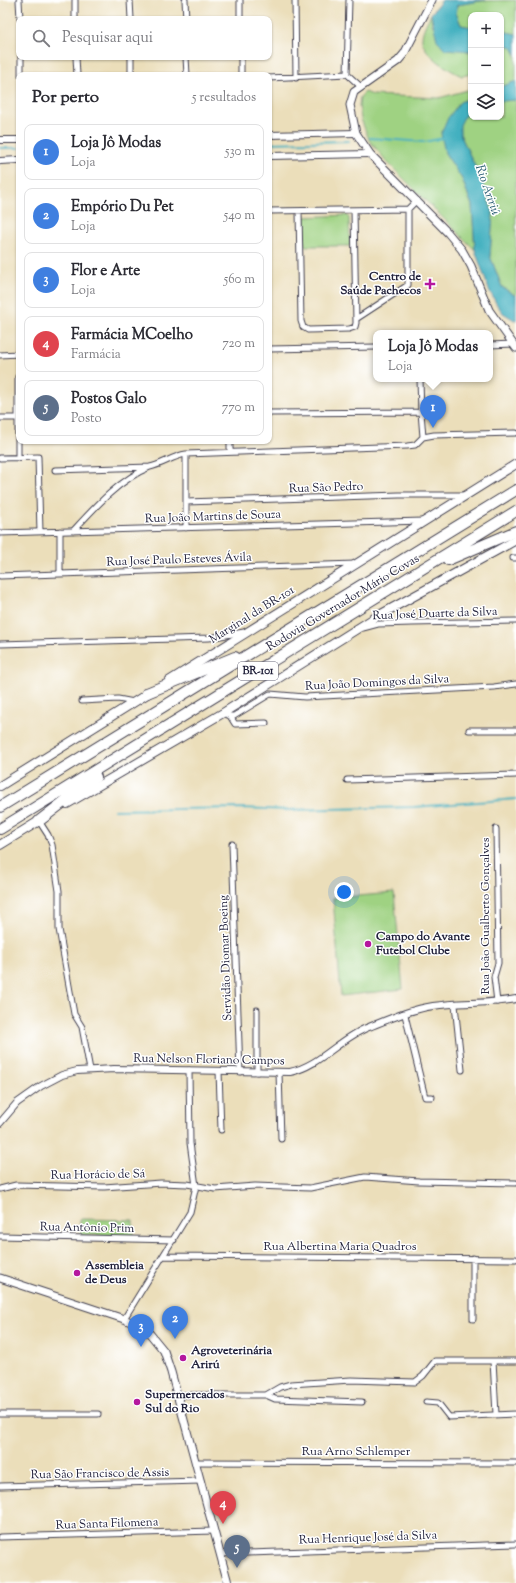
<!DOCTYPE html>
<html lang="pt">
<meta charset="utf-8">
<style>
body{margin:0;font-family:"Sorts Mill Goudy",serif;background:#f7f7f7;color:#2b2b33}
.controls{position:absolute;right:12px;top:12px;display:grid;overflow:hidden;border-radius:8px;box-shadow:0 1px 3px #0004}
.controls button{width:36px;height:36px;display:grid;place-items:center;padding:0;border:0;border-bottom:1px solid #e1e1e2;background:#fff;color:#2b2b33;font:20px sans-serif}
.you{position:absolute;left:344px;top:892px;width:14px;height:14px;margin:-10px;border:3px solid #fff;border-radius:50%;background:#1a73e8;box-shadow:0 0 0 6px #1a73e833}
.badge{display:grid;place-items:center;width:26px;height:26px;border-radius:50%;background:#b5179e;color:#fff;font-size:13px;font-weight:700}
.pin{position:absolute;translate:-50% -33px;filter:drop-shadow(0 1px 2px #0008)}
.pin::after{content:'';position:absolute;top:21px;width:14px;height:12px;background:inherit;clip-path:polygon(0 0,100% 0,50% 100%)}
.popup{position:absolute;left:373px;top:330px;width:120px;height:52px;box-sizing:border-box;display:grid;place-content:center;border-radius:8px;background:#fff;filter:drop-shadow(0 1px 3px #0005);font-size:13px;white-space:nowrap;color:#7c7c81}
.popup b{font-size:15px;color:#2b2b33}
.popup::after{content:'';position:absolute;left:50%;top:100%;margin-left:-8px;border:8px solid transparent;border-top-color:#fff}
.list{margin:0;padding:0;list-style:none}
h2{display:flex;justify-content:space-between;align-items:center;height:52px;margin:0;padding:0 16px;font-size:17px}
h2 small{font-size:13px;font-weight:400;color:#7c7c81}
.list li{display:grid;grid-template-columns:26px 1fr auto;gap:12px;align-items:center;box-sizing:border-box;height:56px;margin:0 8px 8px;padding:0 8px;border:1px solid #e1e1e2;border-radius:8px}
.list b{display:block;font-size:15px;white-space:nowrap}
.list p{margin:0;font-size:13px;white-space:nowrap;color:#7c7c81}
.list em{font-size:13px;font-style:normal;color:#7c7c81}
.icon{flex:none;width:22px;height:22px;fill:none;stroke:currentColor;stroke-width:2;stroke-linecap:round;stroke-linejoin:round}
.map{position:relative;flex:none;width:516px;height:1583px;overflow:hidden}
.search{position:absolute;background:#fff;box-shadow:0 1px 3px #0004;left:16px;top:16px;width:256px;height:44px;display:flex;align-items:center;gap:10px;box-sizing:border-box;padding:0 14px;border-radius:8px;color:#7c7c81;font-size:15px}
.panel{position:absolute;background:#fff;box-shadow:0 1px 3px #0004;left:16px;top:72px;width:256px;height:372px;border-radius:8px}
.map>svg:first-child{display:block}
.green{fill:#9fd282;stroke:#607a5e}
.water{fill:#42b0c0;stroke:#32697e}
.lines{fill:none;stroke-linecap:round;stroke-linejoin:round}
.stream{stroke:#42b0c0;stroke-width:2}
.minor-casing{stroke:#403e4e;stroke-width:7}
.tertiary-casing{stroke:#403e4e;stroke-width:8}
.secondary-casing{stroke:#403e4e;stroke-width:9}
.primary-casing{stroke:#403e4e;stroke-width:10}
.motorway-casing{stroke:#403e4e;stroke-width:12}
.minor{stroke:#fff;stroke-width:5}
.tertiary{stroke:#fff;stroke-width:6}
.secondary{stroke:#fff;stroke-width:7}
.primary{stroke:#fff;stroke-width:8}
.motorway{stroke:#fff;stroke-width:10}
.poi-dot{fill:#b5179e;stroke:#fff;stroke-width:1.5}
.labels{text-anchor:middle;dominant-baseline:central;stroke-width:3;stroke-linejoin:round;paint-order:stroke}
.shield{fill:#fff;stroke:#646476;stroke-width:1}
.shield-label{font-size:11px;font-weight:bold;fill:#22223b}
.poi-label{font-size:12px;font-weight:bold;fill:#22223b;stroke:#fff;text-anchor:start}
.street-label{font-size:12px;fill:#22223b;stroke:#fff}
.water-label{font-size:13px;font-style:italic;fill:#306277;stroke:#fff}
</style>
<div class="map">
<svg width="516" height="1583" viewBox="0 0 516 1583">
<rect width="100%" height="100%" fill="#fff"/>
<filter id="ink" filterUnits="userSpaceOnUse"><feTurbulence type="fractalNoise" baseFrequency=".025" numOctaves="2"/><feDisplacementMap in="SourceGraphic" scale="8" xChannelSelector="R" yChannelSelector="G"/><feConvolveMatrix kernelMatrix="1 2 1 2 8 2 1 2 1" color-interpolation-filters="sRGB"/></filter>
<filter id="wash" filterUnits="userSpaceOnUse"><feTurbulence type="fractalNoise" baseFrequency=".012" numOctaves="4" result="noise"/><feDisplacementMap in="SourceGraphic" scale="16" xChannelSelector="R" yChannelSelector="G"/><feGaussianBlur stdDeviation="0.9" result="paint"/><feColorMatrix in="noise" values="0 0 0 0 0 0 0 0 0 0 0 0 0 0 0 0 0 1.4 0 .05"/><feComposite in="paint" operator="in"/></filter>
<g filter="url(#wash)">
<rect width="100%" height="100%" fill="#ebdeba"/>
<path class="green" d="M516,0V34L501,31V15H471V27L461,25L456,13L457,5L478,1Z
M431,14L432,25L468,52L471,51V74L462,76C450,71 425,55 422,41C421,32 427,22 431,14Z
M501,43L512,47L516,55V81L501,87Z
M471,89V98L460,102L445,153L462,179L472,206L475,250L387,162L369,140L361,119L359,106L360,97L365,92L373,95L439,98Z
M516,100V296L502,287L490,256L493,213L480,177L460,134L459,125L465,115L471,110V117H501V101Z
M347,215L349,218L350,246H304L305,217Z
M394,893L403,989L341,996L333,898Z
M80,1219L133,1220V1236L80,1235Z"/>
<path class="water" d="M442,0H486L457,5L456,13L461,25L471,27V51L445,49L437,40L431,14Z
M501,31L516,34V55L512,47L501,43Z
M516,81V100L501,101V87Z
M471,98V110L465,115L460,125V134L480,177L493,213L490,256L502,287L516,296V321L503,313L497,305L489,290L475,250L472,205L462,179L445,153L441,134L448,118L460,102Z"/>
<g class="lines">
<path class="stream" d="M370,138L424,142L444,138
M269,143L349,141
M0,148H19
M114,810L242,808L289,810L414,807L516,799"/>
</g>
</g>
<g filter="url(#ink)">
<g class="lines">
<g class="minor-casing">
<path id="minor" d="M19,0L20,19
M75,0V19
M130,0L131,19
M185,0L186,19
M240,0V19
M295,0L296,78
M21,57V75
M76,57L77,75
M131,57V75
M186,57L187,75
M241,57V75
M347,74L349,0
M269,78L347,74L360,86
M269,211L408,209L416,201
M299,211L301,321L303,327L308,330L349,329L355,327L356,323L354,210
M356,319L408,285V209
M490,345L513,344
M269,349L376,347
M0,355L19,354
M18,377V458
M420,379L421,412
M269,413L421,412L423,437L434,435L516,433
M0,418H19
M230,441V452
M0,458L38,457L40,532
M150,467C163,464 173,456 186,454L407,446L415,445L423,437
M55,470L150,467C120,479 95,507 73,531
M186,502L399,495H463
M186,528V454
M0,533L423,521
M513,558H516
M60,574V531
M0,576L355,564
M363,628L378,624L412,623L516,621
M0,644L209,638L244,632
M82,701L118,699L134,702
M223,713L230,716H234L270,694L305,697L494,687L516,684
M230,716L235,724L266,723
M469,730H516
M347,780L516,775
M39,821L48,835L52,845L59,891V929L74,1014L82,1027L90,1070
M496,829L498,963L494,977L497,1002
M232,844L240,1072
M455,1005L462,1070
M405,1015L425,1097H432
M219,1071L221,1130
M257,1072V1010
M279,1072L281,1139
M0,1189L16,1185L104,1187L161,1183L187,1184L215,1189L255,1186L310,1188L365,1177L419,1181L516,1183
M0,1236L174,1240
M163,1256L516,1259
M124,1319L190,1212L196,1186L190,1143L189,1070
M473,1319V1258
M493,1361L496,1414
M177,1395H266L280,1387L291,1384L351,1380L415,1382L423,1376L435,1361H516
M266,1395L275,1399L362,1402
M426,1402L438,1403L449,1417L516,1414
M0,1414H98
M195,1462L516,1463
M0,1486L201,1481
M0,1537L214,1531
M220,1554L516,1544"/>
</g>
<g class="tertiary-casing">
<path id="tertiary" d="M269,135L356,133
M0,140H19
M269,156L370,154
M0,161L19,160
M0,1123L17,1103L41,1086L62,1075L77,1071L114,1069L290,1072C320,1066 341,1037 369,1027C389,1019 412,1009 433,1006C460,1002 488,1004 516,999"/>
</g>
<g class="secondary-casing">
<path id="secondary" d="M432,0L404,54L398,61L354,92L350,105L356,133L370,154L448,233L462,250L471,266L489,310L516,348
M0,1278L124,1319L146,1329L164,1351L171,1372L228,1583"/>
</g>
<g class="primary-casing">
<path id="primary" d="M169,681L516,464
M0,786L152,691
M67,804L223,713L376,617L516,540
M0,845L44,818"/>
</g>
<g class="motorway-casing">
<path id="motorway" d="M448,560L516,531
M147,693L235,657
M0,807L516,490
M39,821L96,777
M0,829L516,511"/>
</g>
<use href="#minor" class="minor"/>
<use href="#tertiary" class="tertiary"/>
<use href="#secondary" class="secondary"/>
<use href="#primary" class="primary"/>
<use href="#motorway" class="motorway"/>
</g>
</g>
<g class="poi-dot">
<path d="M428 278h4v4h4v4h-4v4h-4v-4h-4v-4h4z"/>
<circle cx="368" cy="944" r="4"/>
<circle cx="77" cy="1273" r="4"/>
<circle cx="183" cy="1358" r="4"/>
<circle cx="137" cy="1402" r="4"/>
</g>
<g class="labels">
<rect class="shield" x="238" y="662" width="40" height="18" rx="3"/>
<g class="shield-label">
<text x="258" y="671">BR-101</text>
</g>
<g class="poi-label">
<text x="421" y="277" text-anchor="end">Centro de<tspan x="421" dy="14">Saúde Pachecos</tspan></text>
<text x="376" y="937">Campo do Avante<tspan x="376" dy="14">Futebol Clube</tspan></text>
<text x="85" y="1266">Assembleia<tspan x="85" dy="14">de Deus</tspan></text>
<text x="191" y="1351">Agroveterinária<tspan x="191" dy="14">Arirú</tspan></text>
<text x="145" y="1395">Supermercados<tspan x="145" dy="14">Sul do Rio</tspan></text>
</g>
<g class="street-label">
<text transform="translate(326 488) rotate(-2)">Rua São Pedro</text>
<text transform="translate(213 517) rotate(-2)">Rua João Martins de Souza</text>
<text transform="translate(179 560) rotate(-2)">Rua José Paulo Esteves Ávila</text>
<text transform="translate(343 603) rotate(-31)">Rodovia Governador Mário Covas</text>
<text transform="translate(435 614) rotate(-2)">Rua José Duarte da Silva</text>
<text transform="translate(252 615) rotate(-32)">Marginal da BR-101</text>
<text transform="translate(377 683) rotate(-3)">Rua João Domingos da Silva</text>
<text transform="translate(486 916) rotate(-90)">Rua João Gualberto Gonçalves</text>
<text transform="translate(226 958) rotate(-92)">Servidão Diomar Boeing</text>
<text transform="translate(209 1060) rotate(1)">Rua Nelson Floriano Campos</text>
<text transform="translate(98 1175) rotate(-1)">Rua Horácio de Sá</text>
<text transform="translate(87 1228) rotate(1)">Rua Antônio Prim</text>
<text x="340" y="1247">Rua Albertina Maria Quadros</text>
<text x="356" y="1452">Rua Arno Schlemper</text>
<text transform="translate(100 1474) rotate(-1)">Rua São Francisco de Assis</text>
<text transform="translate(107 1524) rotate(-2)">Rua Santa Filomena</text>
<text transform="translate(368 1538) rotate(-2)">Rua Henrique José da Silva</text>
</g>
<g class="water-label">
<text transform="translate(487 190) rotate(71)">Rio Aririú</text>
</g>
</g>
</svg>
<div class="controls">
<button>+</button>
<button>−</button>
<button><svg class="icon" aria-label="layers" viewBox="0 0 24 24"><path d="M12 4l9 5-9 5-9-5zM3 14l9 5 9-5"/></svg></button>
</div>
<div class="you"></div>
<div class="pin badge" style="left:433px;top:428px;background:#3f7fe0">1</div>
<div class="popup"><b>Loja Jô Modas</b>Loja</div>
<div class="pin badge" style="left:175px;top:1339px;background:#3f7fe0">2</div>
<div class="pin badge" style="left:141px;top:1347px;background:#3f7fe0">3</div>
<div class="pin badge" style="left:223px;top:1524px;background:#e0444e">4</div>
<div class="pin badge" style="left:237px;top:1568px;background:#5c6f8a">5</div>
<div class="search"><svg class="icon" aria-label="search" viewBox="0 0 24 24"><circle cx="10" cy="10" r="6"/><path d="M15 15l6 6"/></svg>Pesquisar aqui</div>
<section class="panel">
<h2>Por perto<small>5 resultados</small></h2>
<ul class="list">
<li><span class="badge" style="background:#3f7fe0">1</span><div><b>Loja Jô Modas</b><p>Loja</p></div><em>530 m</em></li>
<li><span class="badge" style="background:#3f7fe0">2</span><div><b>Empório Du Pet</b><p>Loja</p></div><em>540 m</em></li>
<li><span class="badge" style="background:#3f7fe0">3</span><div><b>Flor e Arte</b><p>Loja</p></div><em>560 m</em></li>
<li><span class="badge" style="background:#e0444e">4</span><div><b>Farmácia MCoelho</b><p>Farmácia</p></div><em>720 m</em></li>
<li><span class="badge" style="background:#5c6f8a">5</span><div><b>Postos Galo</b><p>Posto</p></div><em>770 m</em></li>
</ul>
</section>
</div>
